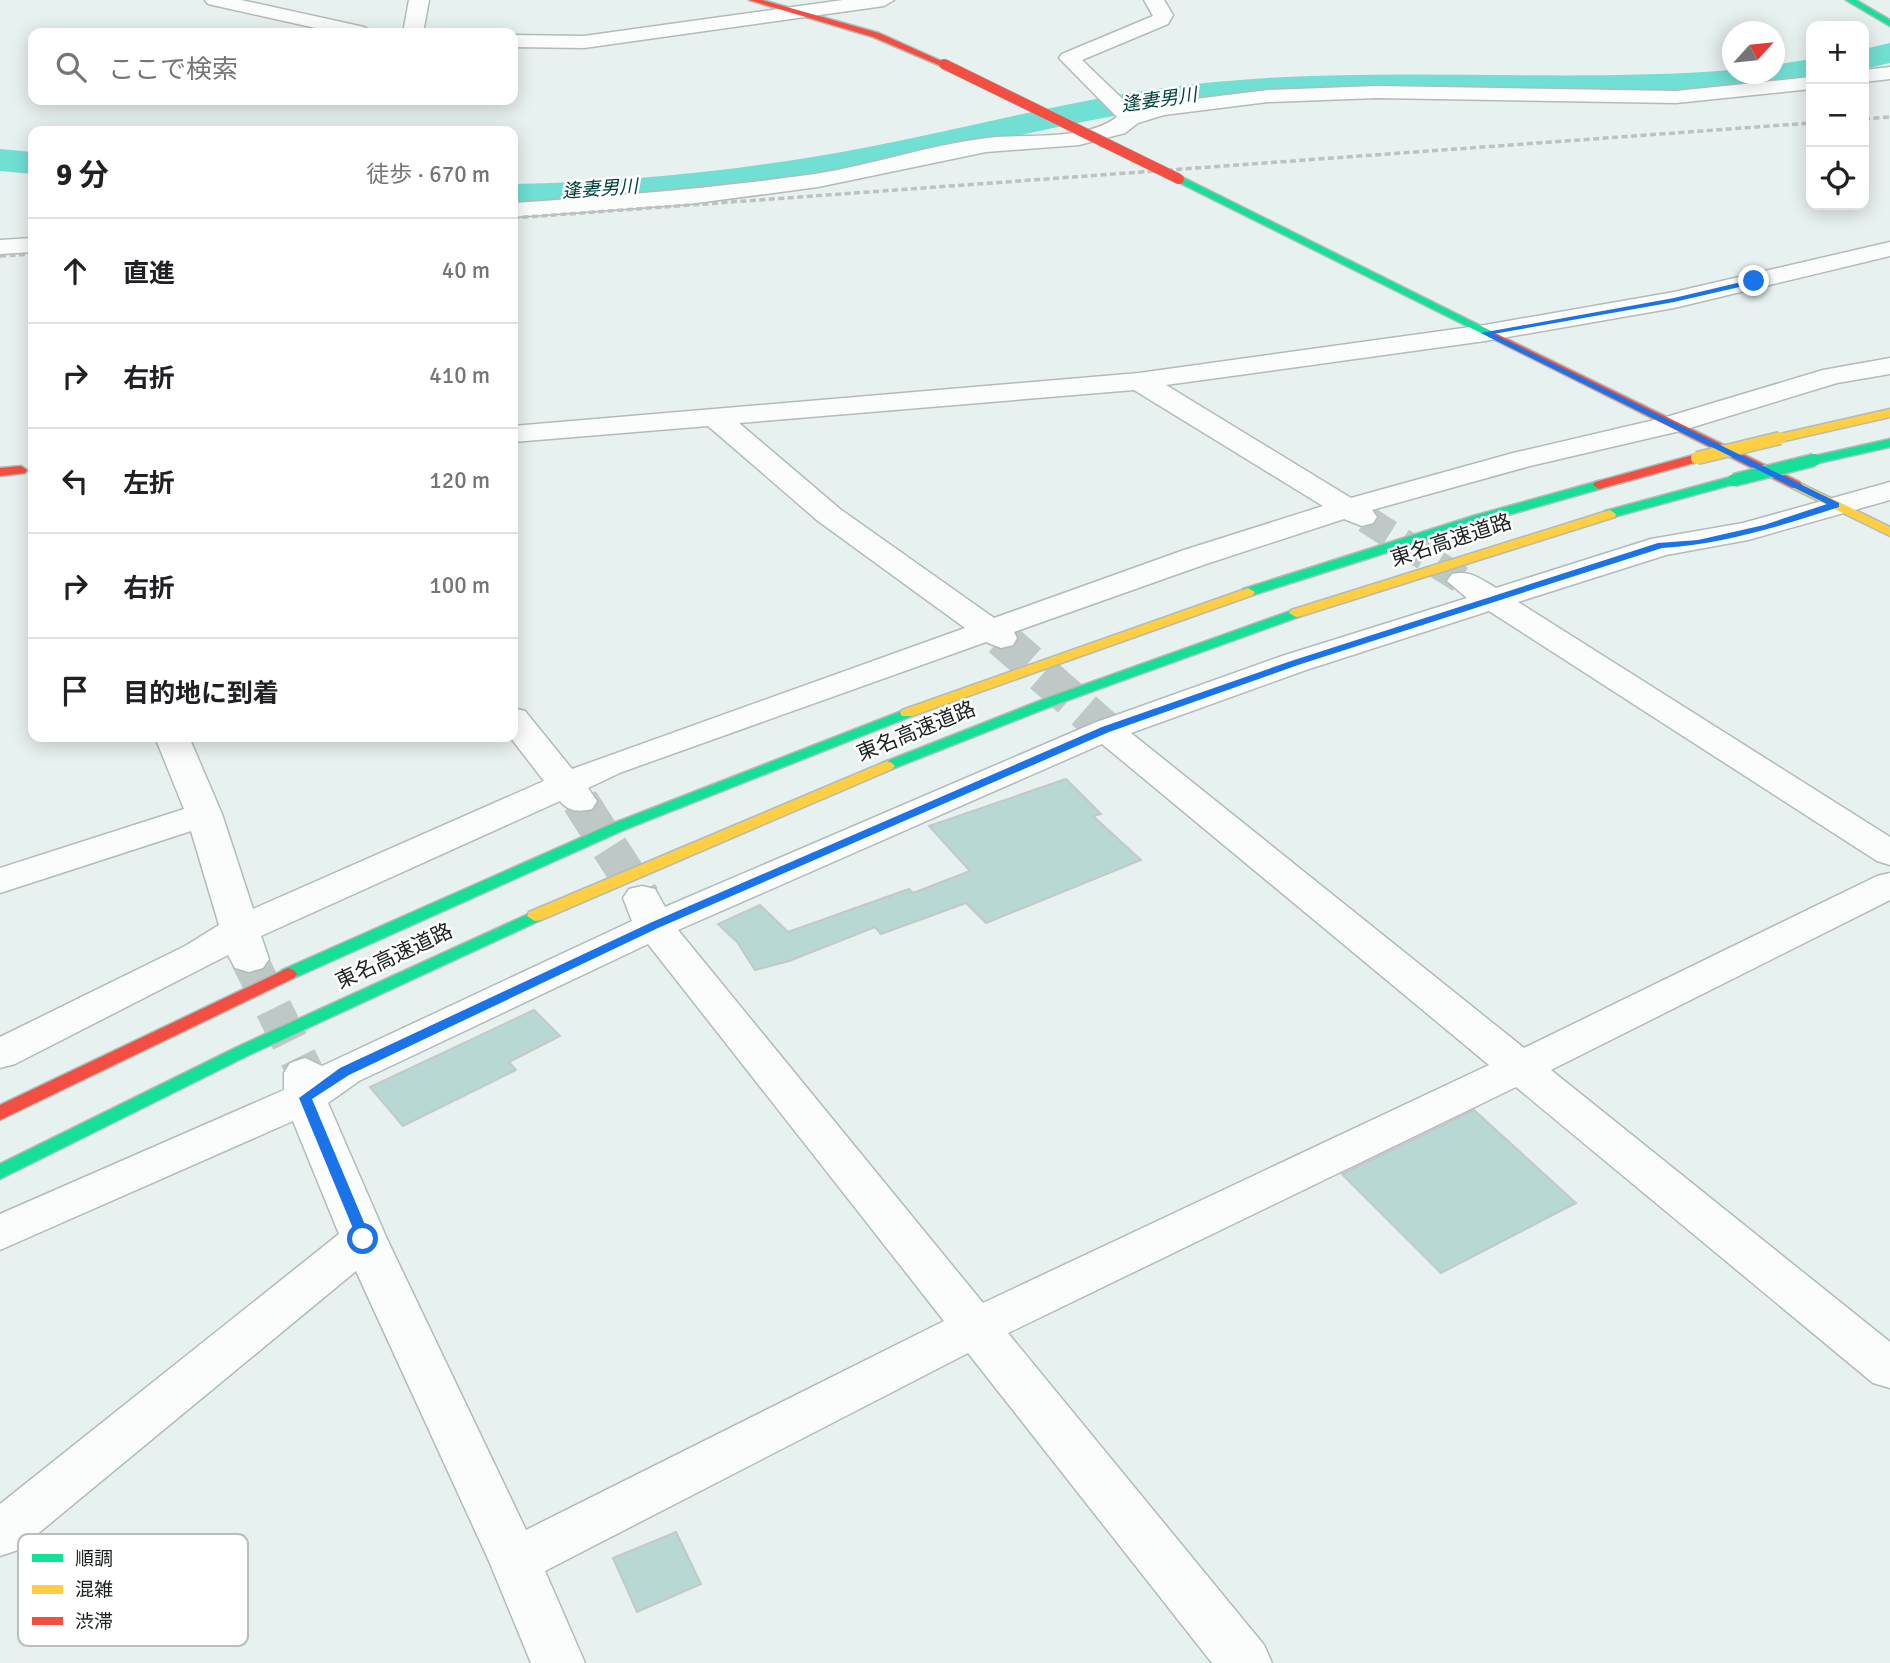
<!DOCTYPE html>
<html lang="ja">
<meta charset="utf-8">
<style>
body{margin:0;font-family:Signika,"Noto Sans JP",sans-serif;background:#f2f2f2;color:#202124}
.controls{position:absolute;right:21px;top:21px;display:grid;overflow:hidden;border-radius:14px;box-shadow:0 4px 18px #0003}
.controls button{width:63px;height:63px;display:grid;place-items:center;padding:0;border:0;border-bottom:2px solid #e0e0e0;background:#fff;color:#202124;font:35px sans-serif}
.compass{position:absolute;left:1722px;top:21px;width:63px;height:63px;border-radius:50%;background:#fff;box-shadow:0 4px 18px #0003;rotate:63deg}
.stop{position:absolute;width:21px;height:21px;margin:-16px;border:5px solid #1a73e8;border-radius:50%;background:#fff}
.stop.end{background:#1a73e8;border-color:#fff;box-shadow:0 2px 7px #0008}
.list{margin:0;padding:0;list-style:none}
h2{display:flex;justify-content:space-between;align-items:center;height:91px;margin:0;padding:0 28px;font-size:30px}
h2 small{font-size:23px;font-weight:400;color:#757577}
.list li{display:grid;grid-template-columns:46px 1fr auto;gap:21px;align-items:center;box-sizing:border-box;height:105px;padding:0 28px;border-top:2px solid #e0e0e0}
.list b{display:block;font-size:26px;white-space:nowrap}
.list em{font-size:23px;font-style:normal;color:#757577}
.icon{flex:none;width:38px;height:38px;fill:none;stroke:currentColor;stroke-width:2;stroke-linecap:round;stroke-linejoin:round}
.map{position:relative;flex:none;width:1890px;height:1663px;overflow:hidden}
.search{position:absolute;background:#fff;box-shadow:0 4px 18px #0003;left:28px;top:28px;width:490px;height:77px;display:flex;align-items:center;gap:18px;box-sizing:border-box;padding:0 24px;border-radius:14px;color:#757577;font-size:26px}
.panel{position:absolute;background:#fff;box-shadow:0 4px 18px #0003;left:28px;top:126px;width:490px;height:616px;border-radius:14px}
.map>svg:first-child{display:block}
.lines{fill:none;stroke-linecap:round;stroke-linejoin:round}
.river{fill:#71dfd3;fill-rule:evenodd}
.building{fill:#b8d8d4;stroke:#c2c9c8;stroke-width:2}
.street-tunnel-far1{stroke:#bec8c6;stroke-width:28;stroke-dasharray:28 14;stroke-linecap:butt}
.street-tunnel{stroke:#bec8c6;stroke-width:37;stroke-dasharray:37 18;stroke-linecap:butt}
.street-casing{stroke:#b3bbb9;stroke-width:3}
.fast-casing{stroke:#b3bbb9;stroke-width:3}
.slow-casing{stroke:#b3bbb9;stroke-width:3}
.jam-casing{stroke:#b3bbb9;stroke-width:3}
.street{fill:#fbfdfd;fill-rule:evenodd}
.fast{fill:#16e098;fill-rule:evenodd}
.slow{fill:#ffcf43;fill-rule:evenodd}
.jam{fill:#f24e42;fill-rule:evenodd}
.rail{stroke:#bdc1c0;stroke-width:3.5;stroke-dasharray:6 3.5;stroke-linecap:butt}
.fast-bridge-casing{stroke:#b3bbb9;stroke-width:15;stroke-linecap:butt}
.slow-bridge-casing{stroke:#b3bbb9;stroke-width:15;stroke-linecap:butt}
.jam-bridge-casing{stroke:#b3bbb9;stroke-width:11;stroke-linecap:butt}
.fast-bridge{stroke:#16e098;stroke-width:12}
.slow-bridge{stroke:#ffcf43;stroke-width:12}
.jam-bridge{stroke:#f24e42;stroke-width:10}
.route{fill:#1a73e8}
.labels{text-anchor:middle;dominant-baseline:central;stroke-width:5;stroke-linejoin:round;paint-order:stroke}
.far-water-label{font-size:19px;font-style:italic;fill:#00433d;stroke:#fff}
.street-label{font-size:21px;fill:#1b2221;stroke:#fff}
.key{fill:#fff;stroke:#bbbdbc;stroke-width:2}
.key-label{font-size:19px;fill:#1b2221}
</style>
<div class="map">
<svg width="1890" height="1663" viewBox="0 0 1890 1663">
<rect width="100%" height="100%" fill="#e7f1ef"/>
<g class="lines">
<path class="river" d="M1890,43V63L1864,69V49Z
M1811,59V79C1764,86 1716,93 1668,95C1510,103 1352,85 1194,104C1083,117 975,147 865,169C749,192 631,205 513,206V184C631,182 747,170 863,148C974,127 1083,96 1196,84C1374,64 1554,84 1732,70V74H1774V65Z
M0,149L33,152V174L0,171Z"/>
</g>
<path class="building" d="M1066,779L1101,814L1093,816L1141,860L986,923L966,903L881,934L875,927L789,961L755,970L737,942L718,924L760,905L788,932L909,889L913,893L970,871L929,826Z
M534,1010L560,1036L509,1062L516,1070L403,1126L370,1087Z
M1474,1110L1576,1203L1441,1273L1342,1174Z
M676,1532L701,1584L637,1612L613,1558Z"/>
<g class="lines">
<path class="street-tunnel-far1" d="M1366,519L1463,581"/>
<path class="street-tunnel" d="M1001,638L1106,730
M580,801L642,898
M249,959L305,1072"/>
<g class="street-casing">
<path id="street" d="M205,0H241L364,27L374,33H338L208,4Z
M409,0H429L423,33H403Z
M843,0H894L884,6L584,48L513,47V35L584,36Z
M1144,0H1164L1173,15L1168,24L1082,60L1134,110L1163,103L1268,90L1377,86L1676,91L1811,77V89L1676,103L1377,98L1268,102L1164,115L1138,123L1125,133L1079,145L986,152L818,187L689,204L513,217V203C614,196 715,188 815,174C873,165 929,145 987,138C1027,133 1084,142 1117,117L1059,58L1062,54L1153,16Z
M1890,67V79L1864,82V70Z
M33,238V252L0,254V240Z
M1890,242V256L1674,308L1485,341L1166,385L1351,498L1513,453L1663,418L1823,370L1890,358V374L1837,383L1680,431L1530,466L1372,510L1377,517L1373,523L1362,526L1344,519L1206,564L1014,632L1017,638L1013,645L1001,648L986,642L622,772L588,788L597,801L592,809C578,812 569,812 560,801L261,936L269,959L263,968L249,972L235,968L228,955L15,1064L0,1068V1037L185,946L219,925L191,831L0,893V868L184,809L155,737H189L222,814L253,909L544,781L510,737H513V708L525,711L572,769L965,628L818,521L708,426L513,442V426L1139,373L1485,325L1674,292ZM1134,390L1323,506L1184,550L994,618L840,509L739,423Z
M1890,482V500L1748,540L1666,555L1518,602L1890,837V865L1877,861L1489,611L1306,670L1131,733L1524,1048L1877,876L1890,873V900L1551,1070L1890,1342V1388L1873,1383L1516,1087L1008,1333L1264,1645L1272,1663H1212L968,1353L545,1571L585,1663H531L489,1561L356,1271L18,1550L0,1556V1504L339,1234L293,1121L0,1250V1214L284,1090V1073L290,1063L305,1058L322,1066L632,921L623,898L629,889L642,886L655,889L665,907L1094,723L1282,656L1467,598L1447,581L1452,574C1470,570 1481,579 1496,588L1651,539L1743,523ZM1102,744L1489,1065L983,1303L678,930ZM648,944L944,1321L526,1530L387,1239L328,1103L359,1081Z"/>
</g>
<g class="fast-casing">
<path id="fast" d="M1846,0H1856L1890,20V26Z
M1176,177H1182L1501,336L1491,338L1176,181Z
M1890,439V447L1814,464L1808,460L1810,457Z
M1734,476L1740,480L1738,483L1610,518L1604,514L1605,511Z
M1599,481L1603,482V488L1483,522L1253,595L1248,596L1241,592L1243,589L1473,516Z
M1296,609L1301,610L1303,613L1301,616L1057,704L892,769H882L879,766L882,763L1047,698Z
M907,709L912,710L914,713L912,716L626,829L294,978H282L279,974L282,970L614,823Z
M535,911L541,912L543,916L541,920L249,1055L0,1179V1164L237,1047Z"/>
</g>
<g class="slow-casing">
<path id="slow" d="M1890,409V417L1780,442L1774,438L1780,434Z
M1796,481L1890,527V536L1792,488V482Z
M1610,510L1616,514L1615,517L1301,616L1296,617L1289,613L1291,610Z
M1248,588L1255,592L1253,595L912,716H902L900,713L902,710Z
M887,761L892,763L895,766L892,769L541,920L535,921L527,916L529,912Z"/>
</g>
<g class="jam-casing">
<path id="jam" d="M749,0H762L879,33L948,64L941,66L873,37Z
M1495,333L1800,482L1802,485L1800,488H1792L1491,338L1489,336Z
M1697,454L1703,458L1701,461L1599,489L1593,485L1595,482Z
M21,466L27,470L25,473L0,476V468Z
M288,968L294,970L297,974L294,978L0,1120V1105Z"/>
</g>
<use href="#street" class="street"/>
<use href="#fast" class="fast"/>
<use href="#slow" class="slow"/>
<use href="#jam" class="jam"/>
<path class="rail" d="M1864,119L1890,117
M513,218L1811,123
M0,256L33,254"/>
<g class="fast-bridge-casing">
<path id="fast-bridge" d="M1734,480L1814,460"/>
</g>
<g class="slow-bridge-casing">
<path id="slow-bridge" d="M1697,458L1780,438"/>
</g>
<g class="jam-bridge-casing">
<path id="jam-bridge" d="M944,64L1179,179"/>
</g>
<use href="#fast-bridge" class="fast-bridge"/>
<use href="#slow-bridge" class="slow-bridge"/>
<use href="#jam-bridge" class="jam-bridge"/>
</g>
<path class="route" d="M1754,279L1757,283L1674,302L1493,334L1839,503V507C1781,526 1724,544 1662,548L1298,665L1109,732L658,928L349,1075L312,1099L371,1239L368,1243H359L299,1098L340,1068L650,923L1102,727L1291,661L1658,543L1698,540L1764,525L1827,504L1481,333L1674,298Z"/>
<g class="labels">
<g class="far-water-label">
<text transform="translate(1159 100) rotate(-8)">逢妻男川</text>
<text transform="translate(600 189) rotate(-4)">逢妻男川</text>
</g>
<g class="street-label">
<text transform="translate(1451 540) rotate(-18)">東名高速道路</text>
<text transform="translate(916 731) rotate(-22)">東名高速道路</text>
<text transform="translate(394 956) rotate(-25)">東名高速道路</text>
</g>
</g>
<rect x="18" y="1534" width="230" height="112" rx="10" class="key"/>
<rect x="32" y="1554" width="31" height="8" fill="#16e098"/>
<rect x="32" y="1585" width="31" height="9" fill="#ffcf43"/>
<rect x="32" y="1617" width="31" height="8" fill="#f24e42"/>
<g class="key-label">
<text x="75" y="1565">順調</text>
<text x="75" y="1596">混雑</text>
<text x="75" y="1628">渋滞</text>
</g>
</svg>
<div class="controls">
<button>+</button>
<button>−</button>
<button><svg class="icon" aria-label="locate" viewBox="0 0 24 24"><circle cx="12" cy="12" r="6"/><path d="M12 2v4M12 18v4M2 12h4M18 12h4"/></svg></button>
</div>
<svg class="compass" viewBox="-18 -18 36 36"><path d="M0-13l5 13h-10z" fill="#e53935"/><path d="M0 13l5-13h-10z" fill="#757577"/></svg>
<div class="stop" style="left:363px;top:1239px"></div>
<div class="stop end" style="left:1754px;top:281px"></div>
<div class="search"><svg class="icon" aria-label="search" viewBox="0 0 24 24"><circle cx="10" cy="10" r="6"/><path d="M15 15l6 6"/></svg>ここで検索</div>
<section class="panel">
<h2>9 分<small>徒歩 · 670 m</small></h2>
<ul class="list">
<li><svg class="icon" aria-label="ahead" viewBox="0 0 24 24"><path d="M12 20V5M6 11l6-6 6 6"/></svg><div><b>直進</b></div><em>40 m</em></li>
<li><svg class="icon" aria-label="right" viewBox="0 0 24 24"><path d="M7 20v-9h11M14 6l5 5-5 5"/></svg><div><b>右折</b></div><em>410 m</em></li>
<li><svg class="icon" aria-label="left" viewBox="0 0 24 24"><path d="M17 20v-9H6M10 6l-5 5 5 5"/></svg><div><b>左折</b></div><em>120 m</em></li>
<li><svg class="icon" aria-label="right" viewBox="0 0 24 24"><path d="M7 20v-9h11M14 6l5 5-5 5"/></svg><div><b>右折</b></div><em>100 m</em></li>
<li><svg class="icon" aria-label="arrive" viewBox="0 0 24 24"><path d="M6 21V4h12l-3 4 3 4H6"/></svg><div><b>目的地に到着</b></div></li>
</ul>
</section>
</div>
